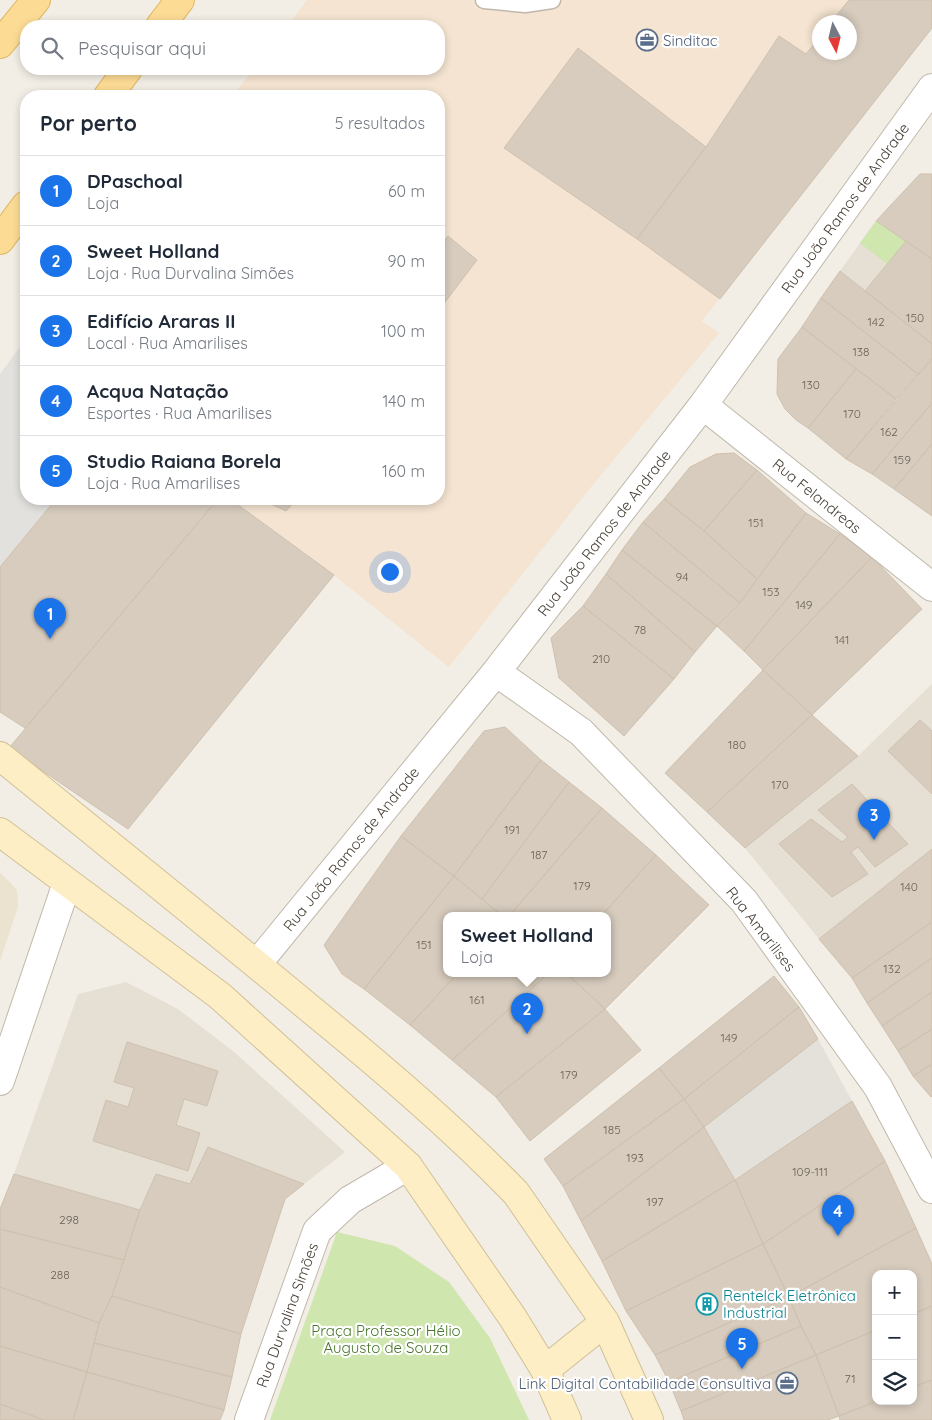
<!DOCTYPE html>
<html lang="pt">
<meta charset="utf-8">
<style>
body{margin:0;font-family:Quicksand,sans-serif;background:#f6f6f7;color:#1f2937}
.controls{position:absolute;right:15px;bottom:15px;display:grid;overflow:hidden;border-radius:10px;box-shadow:0 2px 8px #0003}
.controls button{width:45px;height:45px;display:grid;place-items:center;padding:0;border:0;border-bottom:1px solid #e0e1e3;background:#fff;color:#1f2937;font:25px sans-serif}
.compass{position:absolute;left:812px;top:15px;width:45px;height:45px;border-radius:50%;background:#fff;box-shadow:0 2px 8px #0003;rotate:173deg}
.you{position:absolute;left:389px;top:571px;width:18px;height:18px;margin:-12px;border:4px solid #fff;border-radius:50%;background:#1a73e8;box-shadow:0 0 0 8px #1a73e833}
.badge{display:grid;place-items:center;width:32px;height:32px;border-radius:50%;background:#1a73e8;color:#fff;font-size:16px;font-weight:700}
.pin{position:absolute;translate:-50% -41px;filter:drop-shadow(0 1px 2px #0008)}
.pin::after{content:'';position:absolute;top:26px;width:18px;height:15px;background:inherit;clip-path:polygon(0 0,100% 0,50% 100%)}
.popup{position:absolute;left:443px;top:912px;width:168px;height:65px;box-sizing:border-box;display:grid;place-content:center;border-radius:10px;background:#fff;filter:drop-shadow(0 1px 4px #0005);font-size:16px;white-space:nowrap;color:#747a83}
.popup b{font-size:19px;color:#1f2937}
.popup::after{content:'';position:absolute;left:50%;top:100%;margin-left:-10px;border:10px solid transparent;border-top-color:#fff}
.list{margin:0;padding:0;list-style:none}
h2{display:flex;justify-content:space-between;align-items:center;height:65px;margin:0;padding:0 20px;font-size:21px}
h2 small{font-size:16px;font-weight:400;color:#747a83}
.list li{display:grid;grid-template-columns:32px 1fr auto;gap:15px;align-items:center;box-sizing:border-box;height:70px;padding:0 20px;border-top:1px solid #e0e1e3}
.list b{display:block;font-size:19px;white-space:nowrap}
.list p{margin:0;font-size:16px;white-space:nowrap;color:#747a83}
.list em{font-size:16px;font-style:normal;color:#747a83}
.icon{flex:none;width:28px;height:28px;fill:none;stroke:currentColor;stroke-width:2;stroke-linecap:round;stroke-linejoin:round}
.map{position:relative;flex:none;width:932px;height:1420px;overflow:hidden}
.search{position:absolute;background:#fff;box-shadow:0 2px 8px #0003;left:20px;top:20px;width:425px;height:55px;display:flex;align-items:center;gap:12px;box-sizing:border-box;padding:0 18px;border-radius:20px;color:#747a83;font-size:19px}
.panel{position:absolute;background:#fff;box-shadow:0 2px 8px #0003;left:20px;top:90px;width:425px;height:415px;border-radius:20px}
.map>svg:first-child{display:block}
.residential{fill:#e6e0d4}
.commercial{fill:#f4e4d1;fill-rule:evenodd}
.industrial{fill:#e4e0da}
.education{fill:#ebe3cf}
.green{fill:#cfe6af}
.parking{fill:#e3e1de}
.building{fill:#d7ccbe;stroke:#cec1af}
.lines{fill:none;stroke-linecap:round;stroke-linejoin:round}
.service-casing{stroke:#c0b8ab;stroke-width:19}
.minor-casing{stroke:#c0b8ab;stroke-width:30}
.secondary-casing{stroke:#d1c096;stroke-width:30}
.primary-casing{stroke:#e0b865;stroke-width:30}
.service{stroke:#fff;stroke-width:16}
.minor{stroke:#fff;stroke-width:28}
.secondary{stroke:#fdeec5;stroke-width:28}
.primary{stroke:#fcdc95;stroke-width:28}
.labels{text-anchor:middle;dominant-baseline:central;stroke-width:4.5;stroke-linejoin:round;paint-order:stroke}
.number-label{font-size:12px;fill:#6a6257}
.service-label{font-size:15px;fill:#4e5e75;stroke:#fff;text-anchor:start}
.street-label{font-size:15px;fill:#453e35;stroke:#fff}
.culture-label{font-size:15px;fill:#0d838f;stroke:#fff;text-anchor:start}
.park-label{font-size:15px;fill:#48752a;stroke:#fff}
</style>
<div class="map">
<svg width="932" height="1420" viewBox="0 0 932 1420">
<rect width="100%" height="100%" fill="#f2eee5"/>
<path class="residential" d="M876,221L932,259V344L840,271Z
M932,684V849L819,939L745,848L858,756Z
M126,982L178,1009L233,1051L345,1152L285,1199L241,1334L140,1210L14,1174L78,994Z"/>
<path class="commercial" d="M307,0H932V28L702,321L719,333L591,487L449,667L334,575L230,499H439V96H232L254,69H439V26H287ZM820,22H850V52H820Z"/>
<path class="industrial" d="M818,1039L852,1101L735,1180L704,1127Z"/>
<path class="education" d="M0,873L11,883L17,891L18,899V907L0,961Z"/>
<path class="green" d="M876,221L906,241L887,264L860,243Z
M337,1232L395,1246L449,1282L490,1338L529,1420H270Z"/>
<path class="parking" d="M26,339V499H56L0,567V374Z"/>
<path class="building" d="M849,0H932V28L720,299L637,239L706,147L779,36L806,54L820,37V52H850V22H831Z
M578,48L706,147L637,239L504,148Z
M920,174H932V259L876,221Z
M448,236L477,260L439,310V249Z
M906,241L932,259V344L865,291Z
M840,271L932,344V359L918,374L821,298Z
M821,298L918,374L896,399L802,327Z
M802,327L856,369L808,428L796,420L785,409L777,394L778,359Z
M932,359V403L872,474L846,459Z
M856,369L896,399L846,459L808,428Z
M932,403V444L894,489L872,474Z
M932,444V516L894,489Z
M734,453L757,470L704,531L664,499L690,467L716,454Z
M757,470L806,513L757,579L704,531Z
M56,499H218L25,728L0,712V567Z
M218,499H230L334,575L128,829L9,748Z
M260,499H297L286,511Z
M664,499L704,531L757,579L740,603L643,522Z
M806,513L840,534L744,651L717,626L740,603Z
M643,522L740,603L717,626L622,550Z
M840,534L872,557L763,670L744,651Z
M622,550L717,626L695,652L606,574Z
M872,557L922,609L812,715L763,670Z
M606,574L695,652L674,679L583,606Z
M583,606L674,679L624,736L559,678L551,638Z
M763,670L812,715L707,812L665,773Z
M812,715L858,756L745,848L707,812Z
M920,720L932,731V794L888,751Z
M505,727L541,760L454,876L401,836L484,731Z
M541,760L569,782L482,899L454,876Z
M569,782L602,808L510,915H501L482,899Z
M852,784L908,844L875,867L858,847L851,852L868,874L832,897L779,844L811,819L842,842L848,837L818,810Z
M602,808L656,855L602,915H510Z
M401,836L454,876L364,989L342,974L324,945Z
M932,849V922L852,978L819,939Z
M656,855L709,905L605,1009L566,973H607V915H602Z
M454,876L501,915H447V973H458L410,1025L364,989Z
M932,922V958L867,1003L852,978Z
M932,958V992L882,1026L867,1003Z
M458,973H549L452,1060L410,1025Z
M549,973H566L605,1009L496,1097L452,1060Z
M774,976L799,1007L684,1099L659,1068Z
M932,992V1029L898,1051L882,1026Z
M799,1007L818,1039L704,1127L684,1099Z
M605,1009L641,1050L530,1141L496,1097Z
M932,1029V1064L913,1076L898,1051Z
M127,1042L218,1071L207,1106L184,1099L176,1125L200,1133L188,1171L93,1141L106,1100L128,1107L134,1088L114,1082Z
M932,1064V1096L931,1097L913,1076Z
M659,1068L684,1099L563,1186L544,1159Z
M684,1099L704,1127L581,1221L563,1186Z
M852,1101L885,1161L763,1244L735,1180Z
M704,1127L735,1180L602,1261L581,1221Z
M208,1147L304,1184L285,1199L241,1334L112,1296L140,1210L156,1174L190,1184Z
M885,1161L916,1228L789,1297L763,1244Z
M14,1174L140,1210L124,1260L0,1229V1209Z
M735,1180L763,1244L626,1311L602,1261Z
M916,1228L932,1264V1306L913,1314V1274H876V1330L816,1355L801,1326L789,1297Z
M0,1229L124,1260L112,1296L99,1323L0,1287Z
M763,1244L789,1297L655,1355L626,1311Z
M0,1287L99,1323L87,1372L0,1346Z
M112,1296L241,1334L232,1377L94,1343L99,1323Z
M789,1297L801,1326L669,1382L655,1355Z
M932,1306V1380L913,1387V1314Z
M801,1326L816,1355L681,1411L669,1382Z
M876,1330V1401H877L839,1416L816,1355Z
M94,1343L232,1377L224,1410L87,1372Z
M0,1346L87,1372L73,1420H44L0,1404Z
M816,1355L839,1416L828,1420H684L681,1411Z
M87,1372L224,1410L220,1420H73Z
M932,1380V1420H840L839,1416L877,1401H913V1387Z
M0,1404L44,1420H0Z"/>
<g class="lines">
<g class="service-casing">
<path id="service" d="M484,0L525,4L552,0"/>
</g>
<g class="minor-casing">
<path id="minor" d="M703,405L932,587
M496,672L581,732L744,901L878,1087L932,1189
M257,964L496,672L703,405L932,88
M0,1081L67,883
M249,1420L317,1231L350,1200L408,1166"/>
</g>
<g class="secondary-casing">
<path id="secondary" d="M0,756C103,840 206,922 308,1007C380,1066 451,1126 516,1193L605,1322L649,1420
M0,832L220,996L408,1166L513,1318L545,1370L567,1420
M545,1370L605,1322"/>
</g>
<g class="primary-casing">
<path id="primary" d="M160,26L180,0
M0,44L36,0
M108,96L128,69
M0,240L26,205"/>
</g>
<use href="#service" class="service"/>
<use href="#minor" class="minor"/>
<use href="#secondary" class="secondary"/>
<use href="#primary" class="primary"/>
</g>
<defs>
<g id="office-ring" transform="scale(1.125)"><circle r="9.5" fill="#fff" stroke="#5c6f8a" stroke-width="1.5"/><path d="M-6-3h4V-5.5h4V-3h4V5H-6ZM-1-4.5V-3h2v-1.5ZM-6 0V1H6V0Z" fill="#5c6f8a"/></g>
<g id="building-ring" transform="scale(1.125)"><circle r="9.5" fill="#fff" stroke="#0f9aa8" stroke-width="1.5"/><path d="M-4-6H4V6H1V3H-1V6H-4ZM-2.5-4.3h1.7v1.8h-1.7ZM.8-4.3h1.7v1.8H.8ZM-2.5-1h1.7V.8h-1.7ZM.8-1h1.7V.8H.8Z" fill="#0f9aa8"/></g>
</defs>
<g fill-rule="evenodd">
<use href="#office-ring" x="647" y="40"/>
<use href="#building-ring" x="707" y="1304"/>
<use href="#office-ring" x="787" y="1383"/>
</g>
<g class="labels">
<g class="number-label">
<text x="915" y="317">150</text>
<text x="876" y="321">142</text>
<text x="861" y="351">138</text>
<text x="811" y="384">130</text>
<text x="852" y="413">170</text>
<text x="889" y="431">162</text>
<text x="902" y="459">159</text>
<text x="756" y="522">151</text>
<text x="682" y="576">94</text>
<text x="771" y="591">153</text>
<text x="804" y="604">149</text>
<text x="640" y="629">78</text>
<text x="842" y="639">141</text>
<text x="601" y="658">210</text>
<text x="737" y="744">180</text>
<text x="780" y="784">170</text>
<text x="512" y="829">191</text>
<text x="539" y="854">187</text>
<text x="582" y="885">179</text>
<text x="909" y="886">140</text>
<text x="424" y="944">151</text>
<text x="892" y="968">132</text>
<text x="477" y="999">161</text>
<text x="729" y="1037">149</text>
<text x="569" y="1074">179</text>
<text x="612" y="1129">185</text>
<text x="635" y="1157">193</text>
<text x="810" y="1171">109-111</text>
<text x="655" y="1201">197</text>
<text x="69" y="1219">298</text>
<text x="60" y="1274">288</text>
<text x="850" y="1378">71</text>
</g>
<g class="service-label">
<text x="663" y="40">Sinditac</text>
<text x="771" y="1383" text-anchor="end">Link Digital Contabilidade Consultiva</text>
</g>
<g class="street-label">
<text transform="translate(845 208) rotate(-54)">Rua João Ramos de Andrade</text>
<text transform="translate(817 496) rotate(39)">Rua Felandreas</text>
<text transform="translate(604 533) rotate(-52)">Rua João Ramos de Andrade</text>
<text transform="translate(351 849) rotate(-51)">Rua João Ramos de Andrade</text>
<text transform="translate(761 929) rotate(52)">Rua Amarilises</text>
<text transform="translate(287 1315) rotate(-70)">Rua Durvalina Simões</text>
</g>
<g class="culture-label">
<text x="723" y="1295">Rentelck Eletrônica<tspan x="723" dy="17">Industrial</tspan></text>
</g>
<g class="park-label">
<text x="386" y="1330">Praça Professor Hélio<tspan x="386" dy="17">Augusto de Souza</tspan></text>
</g>
</g>
</svg>
<div class="controls">
<button>+</button>
<button>−</button>
<button><svg class="icon" aria-label="layers" viewBox="0 0 24 24"><path d="M12 4l9 5-9 5-9-5zM3 14l9 5 9-5"/></svg></button>
</div>
<svg class="compass" viewBox="-18 -18 36 36"><path d="M0-13l5 13h-10z" fill="#e53935"/><path d="M0 13l5-13h-10z" fill="#747a83"/></svg>
<div class="you"></div>
<div class="pin badge" style="left:50px;top:639px">1</div>
<div class="pin badge" style="left:527px;top:1034px">2</div>
<div class="popup"><b>Sweet Holland</b>Loja</div>
<div class="pin badge" style="left:874px;top:840px">3</div>
<div class="pin badge" style="left:838px;top:1236px">4</div>
<div class="pin badge" style="left:742px;top:1369px">5</div>
<div class="search"><svg class="icon" aria-label="search" viewBox="0 0 24 24"><circle cx="10" cy="10" r="6"/><path d="M15 15l6 6"/></svg>Pesquisar aqui</div>
<section class="panel">
<h2>Por perto<small>5 resultados</small></h2>
<ul class="list">
<li><span class="badge">1</span><div><b>DPaschoal</b><p>Loja</p></div><em>60 m</em></li>
<li><span class="badge">2</span><div><b>Sweet Holland</b><p>Loja · Rua Durvalina Simões</p></div><em>90 m</em></li>
<li><span class="badge">3</span><div><b>Edifício Araras II</b><p>Local · Rua Amarilises</p></div><em>100 m</em></li>
<li><span class="badge">4</span><div><b>Acqua Natação</b><p>Esportes · Rua Amarilises</p></div><em>140 m</em></li>
<li><span class="badge">5</span><div><b>Studio Raiana Borela</b><p>Loja · Rua Amarilises</p></div><em>160 m</em></li>
</ul>
</section>
</div>
